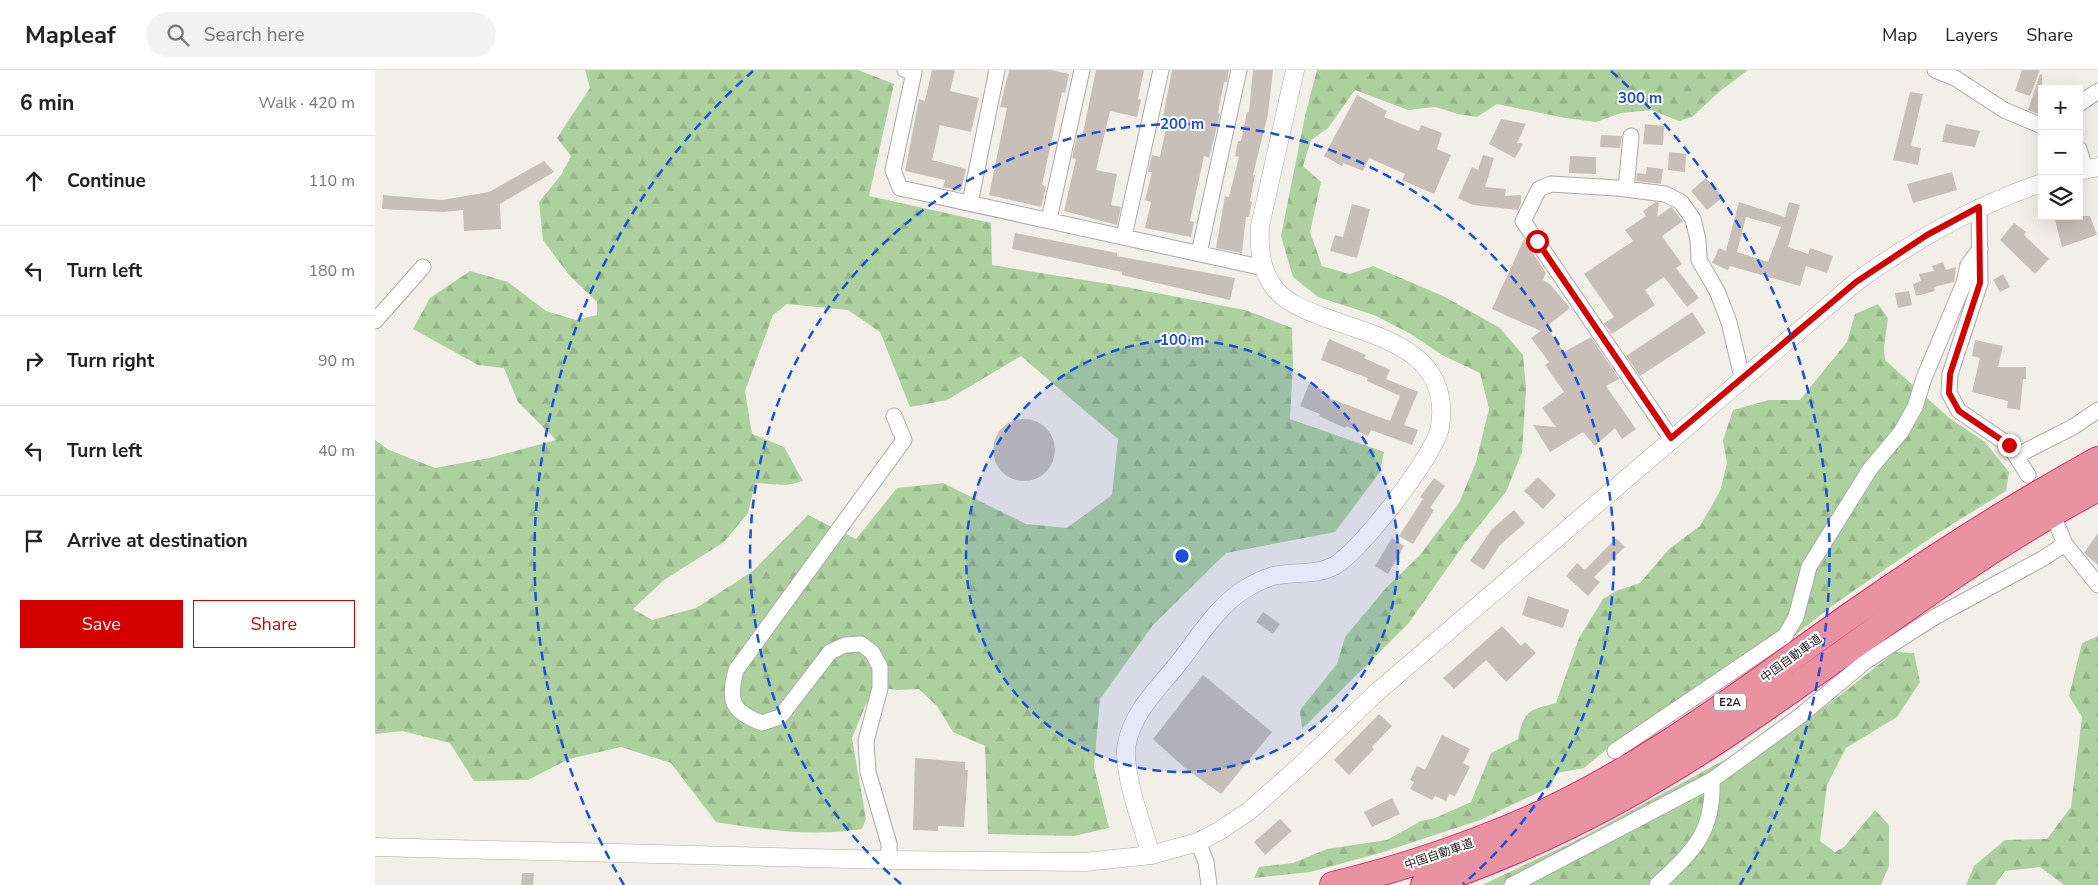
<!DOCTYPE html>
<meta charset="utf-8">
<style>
body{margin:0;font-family:"Nunito Sans","Noto Sans JP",sans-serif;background:#f2f2f2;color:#222}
.controls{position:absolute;right:15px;top:15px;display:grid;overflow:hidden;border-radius:0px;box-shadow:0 5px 20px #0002}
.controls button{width:45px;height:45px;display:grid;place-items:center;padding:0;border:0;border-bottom:1px solid #e0e0e0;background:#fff;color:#222;font:25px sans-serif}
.stop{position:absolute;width:15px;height:15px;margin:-11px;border:4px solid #d40000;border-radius:50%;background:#fff}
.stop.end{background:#d40000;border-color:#fff;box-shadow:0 1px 5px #0008}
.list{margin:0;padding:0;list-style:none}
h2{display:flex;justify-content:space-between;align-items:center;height:65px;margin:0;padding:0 20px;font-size:21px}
h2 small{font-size:16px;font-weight:400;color:#767676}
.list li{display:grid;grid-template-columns:32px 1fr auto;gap:15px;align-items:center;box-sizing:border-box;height:90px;padding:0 20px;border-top:1px solid #e0e0e0}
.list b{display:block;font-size:19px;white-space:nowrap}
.list em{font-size:16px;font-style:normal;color:#767676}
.actions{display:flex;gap:10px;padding:15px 20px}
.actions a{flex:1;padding:11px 0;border:1px solid #d40000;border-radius:0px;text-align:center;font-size:18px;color:#d40000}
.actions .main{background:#d40000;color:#fff}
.icon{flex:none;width:28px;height:28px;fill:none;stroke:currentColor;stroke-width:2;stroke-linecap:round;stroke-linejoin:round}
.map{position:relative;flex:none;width:1723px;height:815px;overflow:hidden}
header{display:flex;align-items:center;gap:30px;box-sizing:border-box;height:70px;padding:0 25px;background:#fff;border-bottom:1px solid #e0e0e0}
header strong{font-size:24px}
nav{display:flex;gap:28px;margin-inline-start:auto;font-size:18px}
.search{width:350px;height:45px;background:#f2f2f2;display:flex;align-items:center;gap:12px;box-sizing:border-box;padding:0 18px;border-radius:28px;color:#767676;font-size:19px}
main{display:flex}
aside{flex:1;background:#fff}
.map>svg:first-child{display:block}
.forest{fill:url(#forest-firs);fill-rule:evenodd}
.building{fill:#c7bfb8;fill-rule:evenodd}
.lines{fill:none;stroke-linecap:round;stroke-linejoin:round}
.minor-casing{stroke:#a9a9a9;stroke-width:17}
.tertiary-casing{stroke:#a9a9a9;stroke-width:19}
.motorway-casing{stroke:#dc2a67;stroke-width:28}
.minor{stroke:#fff;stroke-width:15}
.tertiary{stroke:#fff;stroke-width:18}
.motorway{stroke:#e892a2;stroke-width:26}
.route{stroke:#d40000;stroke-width:6}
.ring{fill:none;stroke:#1d4ed8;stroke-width:2.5;stroke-dasharray:9 6}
.labels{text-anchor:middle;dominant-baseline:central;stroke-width:4;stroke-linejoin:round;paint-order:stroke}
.shield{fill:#fff;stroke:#646464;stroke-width:1}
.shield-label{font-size:11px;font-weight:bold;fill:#222}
.street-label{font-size:12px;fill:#222;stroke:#fff}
.centre{fill:#1d4ed8;stroke:#fff;stroke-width:2.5}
.ring-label{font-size:15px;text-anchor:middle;font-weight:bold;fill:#1d4ed8;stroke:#fff;stroke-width:4;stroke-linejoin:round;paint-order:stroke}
</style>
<header>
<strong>Mapleaf</strong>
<div class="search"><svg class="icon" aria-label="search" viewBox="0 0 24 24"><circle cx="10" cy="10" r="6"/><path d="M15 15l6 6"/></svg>Search here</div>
<nav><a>Map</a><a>Layers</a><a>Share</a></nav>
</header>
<main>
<aside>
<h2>6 min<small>Walk · 420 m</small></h2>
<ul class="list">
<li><svg class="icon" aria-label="ahead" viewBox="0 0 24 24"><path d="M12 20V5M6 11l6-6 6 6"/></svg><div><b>Continue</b></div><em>110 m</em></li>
<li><svg class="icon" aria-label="left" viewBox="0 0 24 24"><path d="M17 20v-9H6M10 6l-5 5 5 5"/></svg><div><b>Turn left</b></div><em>180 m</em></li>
<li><svg class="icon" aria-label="right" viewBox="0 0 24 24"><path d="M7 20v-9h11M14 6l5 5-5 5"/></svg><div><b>Turn right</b></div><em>90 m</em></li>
<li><svg class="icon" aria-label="left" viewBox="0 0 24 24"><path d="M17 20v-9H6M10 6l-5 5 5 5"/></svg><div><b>Turn left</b></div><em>40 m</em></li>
<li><svg class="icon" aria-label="arrive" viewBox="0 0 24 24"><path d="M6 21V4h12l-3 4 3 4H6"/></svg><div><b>Arrive at destination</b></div></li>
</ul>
<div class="actions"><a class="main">Save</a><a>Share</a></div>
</aside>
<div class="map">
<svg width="1723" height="815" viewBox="0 0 1723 815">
<defs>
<pattern id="forest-firs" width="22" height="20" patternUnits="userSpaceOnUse" patternTransform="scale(1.25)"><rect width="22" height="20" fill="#add19e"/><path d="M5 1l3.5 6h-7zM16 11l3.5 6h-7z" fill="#95b388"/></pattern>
</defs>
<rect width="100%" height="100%" fill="#f2efe9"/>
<path class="forest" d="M210,0H483L519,14L494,126L616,153L617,195L740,215L870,240L917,258L918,293L915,349L1009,382L1005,402L960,462L851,483L778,555L725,629L719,697L734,758L699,766L613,764L610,676L578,662L562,636L544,619L522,620L508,618L491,634L477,668L491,749L487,759C436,767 391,760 341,752L296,693L246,677L194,689L153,710L99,711L75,673L27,661L0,664V370L14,380L60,398L114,388L181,370L143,332L129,298L103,295L38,259L55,228L95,201L133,212L171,241L201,250L222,245V232L194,205L168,170L164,132L186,105L196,86L182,68L215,18ZM412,234L473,240L505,262L535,337L572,330L646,286L743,369L737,425L692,458L651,454L568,413L522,418L481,469L433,445L378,501L321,538L277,550L258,539L289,510L349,472L373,443L380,413L412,415L428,411L409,377L377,364L370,321L398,245Z
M942,0H1373L1344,22L1317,47L1304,51L1277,40L1246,43L1221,52L1190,48L1122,34L1102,47L1083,44L1060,37L1033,40L980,20L953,58L936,70L928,96L946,112L935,162L947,196L974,204L998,196L1068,226L1125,258L1148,285L1151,319L1147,382L1131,422L1090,473L1033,554L927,659L925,640L962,594L970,567L1011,518L1045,485L1084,433L1101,392L1114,339L1105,303L1067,285L1036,264L999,245L943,227L918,207L906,166L930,46Z
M1503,234L1513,248L1509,277L1510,290L1573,347L1610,372L1634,402L1631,421L1560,465L1458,535L1389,590L1327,628L1249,665L1209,698L1182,703L1175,717L1105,750L1005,783L935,802L879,808L884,797L918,793L952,779L1012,770L1046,751L1060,748L1096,732L1116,683L1143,669C1149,640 1154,640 1181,633L1204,568L1228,529L1241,521L1265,513L1294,479L1325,456L1345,421L1352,393L1348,370L1358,340L1394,330H1425L1472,272L1480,244Z
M1723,566V815H1689L1665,797L1630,801L1620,815H1591L1599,796L1630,770L1672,769L1696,737L1707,647L1694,626L1707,573Z
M1520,582L1539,583L1545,612L1522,647L1471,678L1452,715L1445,771L1460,782L1469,777L1500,740L1514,755V796L1506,815H1107L1204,769L1351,689L1384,683L1455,633Z"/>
<path class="building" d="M557,0H580L575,21L604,28L596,62L565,55L557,90L591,99L586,121L568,117L570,110L530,101L544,29L550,31Z
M634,0H676L694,4L690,23L687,22L667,115L671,116L666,137L614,125L632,38L625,37Z
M721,0H769L763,29L766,30L762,47L735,41L721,100L742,104L736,135L746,137L742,155L689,141L701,89L697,88L702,67L707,68Z
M797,0H854L852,12H849L843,43L845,44L834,88L829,86L815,151L819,152L816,167L770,158L776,132L770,130L777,102H773L777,85L785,87L792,53L787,52Z
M878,0H898L893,44L878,105H880L875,131L877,132L874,147H871L867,183L841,178L850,126L854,127L864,87L860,86L863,71H866L872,42H874Z
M1647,0H1665L1655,26L1640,21Z
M1665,4L1667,5V45L1653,40Z
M1535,22L1548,24L1536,76L1546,78L1543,95L1518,90Z
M982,25L1012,41L1009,47L1044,61L1046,55L1067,63L1062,79L1076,85L1059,124L1027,110L1030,104L994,88L988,101L968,93L967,96L949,86Z
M1126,49L1151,54L1142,73L1148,74L1140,88L1114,74Z
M1270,54L1289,56L1288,75L1268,74Z
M1571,54L1605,61L1600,77L1567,72Z
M1226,65L1247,66L1245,78L1225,77Z
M1294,82L1311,84L1310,102L1293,100Z
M1108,85L1119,88L1110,117L1131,119L1130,126L1146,125V133L1143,140L1098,135L1083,128L1097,97L1103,100Z
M1195,86L1221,87V104L1194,103Z
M169,91L179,102L125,134L126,159L89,161L88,140L69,142L7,139L8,125L67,130L114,122Z
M1272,97L1288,99L1286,114L1261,111L1262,103L1271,104Z
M1577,102L1582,120L1538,133L1532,114Z
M1331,108L1348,127L1332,140L1316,121Z
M1281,132L1284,133L1282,147L1296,137L1308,151L1287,166L1307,194L1301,198L1324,228L1312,237L1289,207L1270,220L1280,235L1237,264L1229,253L1239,247L1209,204L1258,171L1250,160L1271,146L1268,141Z
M1364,132L1410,147L1414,132L1425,135L1413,177L1433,184L1435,178L1458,186L1452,203L1431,196L1425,216L1355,196L1353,200L1337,193L1344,178L1351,181ZM1371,147L1406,157L1393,192L1362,182Z
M977,134L995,139L982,188L955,181L960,165L968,167Z
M1679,146H1715L1722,165L1687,177Z
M1639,153L1651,162L1649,165L1674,189L1660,204L1625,170Z
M640,163L742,183V186L860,208L855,230L747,205V202L637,179Z
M1149,169L1171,203L1168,210L1175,214L1195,238L1166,261L1117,239Z
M1568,192L1571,200L1581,197L1579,212L1559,217L1560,221L1541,226L1538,214L1546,211L1544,204L1559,201L1557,196Z
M1628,204L1635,217L1625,222L1618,210Z
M1534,221L1537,235L1523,238L1520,223Z
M1317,242L1331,263L1265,306L1251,286Z
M1171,257L1189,282L1216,267L1244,309L1231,316L1261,359L1247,369L1240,358L1220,376L1208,362L1175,382L1158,355L1181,357L1167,338L1189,322L1170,295L1174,292L1156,268Z
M954,269L991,285L989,288L1015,300L1011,309L1043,322L1029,355L1043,360L1037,375L996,360L993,366L971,356L970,358L944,346L945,344L925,336L934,314L948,320L946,325L1015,351L1025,326L992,311L993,308L946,290Z
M1600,270L1628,276L1623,297H1651V309H1648L1645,340L1632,338L1633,331L1597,322L1605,288L1597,286Z
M618 380a31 31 0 1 1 62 0a31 31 0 1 1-62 0Z
M1163,407L1181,425L1168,439L1149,421Z
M1059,408L1070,416L1055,438L1059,440L1038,474L1024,466L1048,429L1045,427Z
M1139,440L1150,453L1125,475L1109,500L1095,491L1117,459Z
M1723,463V495L1709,483Z
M1017,468L1029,476L1013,504L1000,496Z
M1241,468L1250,477L1219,507L1225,512L1213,526L1191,506L1202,493L1210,500Z
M1153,526L1194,540L1188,558L1147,545Z
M888,542L905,554L898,564L881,552Z
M1127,556L1146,576L1150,572L1161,583L1131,612L1111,590L1079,619L1068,608Z
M828,605L897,662L846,724L811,699L778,669Z
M1004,644L1017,656L997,677L999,679L974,705L959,690Z
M1067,665L1095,679L1088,693L1095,697L1080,726L1074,724L1071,731L1060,726L1057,730L1035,719L1039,712L1035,710L1042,696L1050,700Z
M540,688L590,692V700H593L589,757L563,756V761L538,760Z
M1017,728L1025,744L997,757L989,742Z
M905,749L917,761L890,785L879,772Z
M147,803H159L158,815H146Z"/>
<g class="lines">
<g class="minor-casing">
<path id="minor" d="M530,0L539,2L518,100L525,118L889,198
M1560,0L1580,8L1629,40L1667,56
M1704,34L1723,21
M1704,79L1710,99
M1251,119L1256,66
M595,133L622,0
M1604,137L1605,213L1575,304L1574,323L1584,341L1634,375L1653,405
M674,149L707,0
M749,166L786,0
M824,183L864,0
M0,251L48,197
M1296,368L1148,151L1164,119L1176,114L1242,118L1290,124L1306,132L1318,149L1323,170L1324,190L1342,221L1354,252L1367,307
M1641,386L1698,357L1723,340
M1682,455L1690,474L1723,515
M1240,681L1410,566L1421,547L1434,497L1495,399L1526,362L1540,337L1549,308L1589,213L1593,195L1605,179
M823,772L831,792L834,815
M514,790V774L493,702L491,671L505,618V597L497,582L486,574L470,575L455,582L405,647L387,653C356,641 353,631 361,600L529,370L519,346
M1137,815L1337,710L1425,646L1491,591L1558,548L1667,489L1690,474
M1282,815C1318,781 1339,763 1337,710"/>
</g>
<g class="tertiary-casing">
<path id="tertiary" d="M1704,101L1723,97
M0,777L514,790L710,792L776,785L823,772L844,761L874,741L925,696L1001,623L1481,212C1539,170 1599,136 1667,113
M776,785C767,754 753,719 751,686C750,670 758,653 766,640C776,624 790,610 802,595C822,570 842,536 870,519C878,514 888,509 898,506C919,501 939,506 959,496C984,483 1061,384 1065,357C1077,279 1001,267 946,246C928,239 909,232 898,216C885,198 884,177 885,156L920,0"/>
</g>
<g class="motorway-casing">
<path id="motorway" d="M958,815C1025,799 1091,777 1155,749C1270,698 1370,620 1472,548C1553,491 1636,438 1723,390
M1049,815C1155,780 1256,728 1349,666C1474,583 1590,488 1723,418"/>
</g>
<use href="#minor" class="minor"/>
<use href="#tertiary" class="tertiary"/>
<use href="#motorway" class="motorway"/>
</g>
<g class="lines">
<path class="route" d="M1162,171L1296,368L1481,212L1552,165L1604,137L1605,213L1575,304L1574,323L1584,341L1634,375"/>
</g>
<circle cx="807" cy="486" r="216" fill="#1d4ed8" fill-opacity=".12"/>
<g class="ring">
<circle cx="807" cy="486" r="216"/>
<path d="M526 814A432 432 0 1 1 1088 814"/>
<path d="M249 815A648 648 0 0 1 378 1M1236 1A648 648 0 0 1 1365 815"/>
</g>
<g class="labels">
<rect class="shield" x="1339" y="623.5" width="32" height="17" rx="4"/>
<g class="shield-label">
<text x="1355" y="632">E2A</text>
</g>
<g class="street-label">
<text transform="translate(1416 588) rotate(-36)">中国自動車道</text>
<text transform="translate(1064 784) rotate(-19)">中国自動車道</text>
</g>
</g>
<circle cx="807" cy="486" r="8" class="centre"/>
<g class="ring-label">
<text x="1265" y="33">300 m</text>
<text x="807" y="59">200 m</text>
<text x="807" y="275">100 m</text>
</g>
</svg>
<div class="controls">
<button>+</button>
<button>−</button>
<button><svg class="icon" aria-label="layers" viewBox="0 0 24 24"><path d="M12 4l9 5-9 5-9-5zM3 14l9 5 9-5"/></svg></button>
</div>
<div class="stop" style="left:1162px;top:171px"></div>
<div class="stop end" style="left:1634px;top:375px"></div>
</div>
</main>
